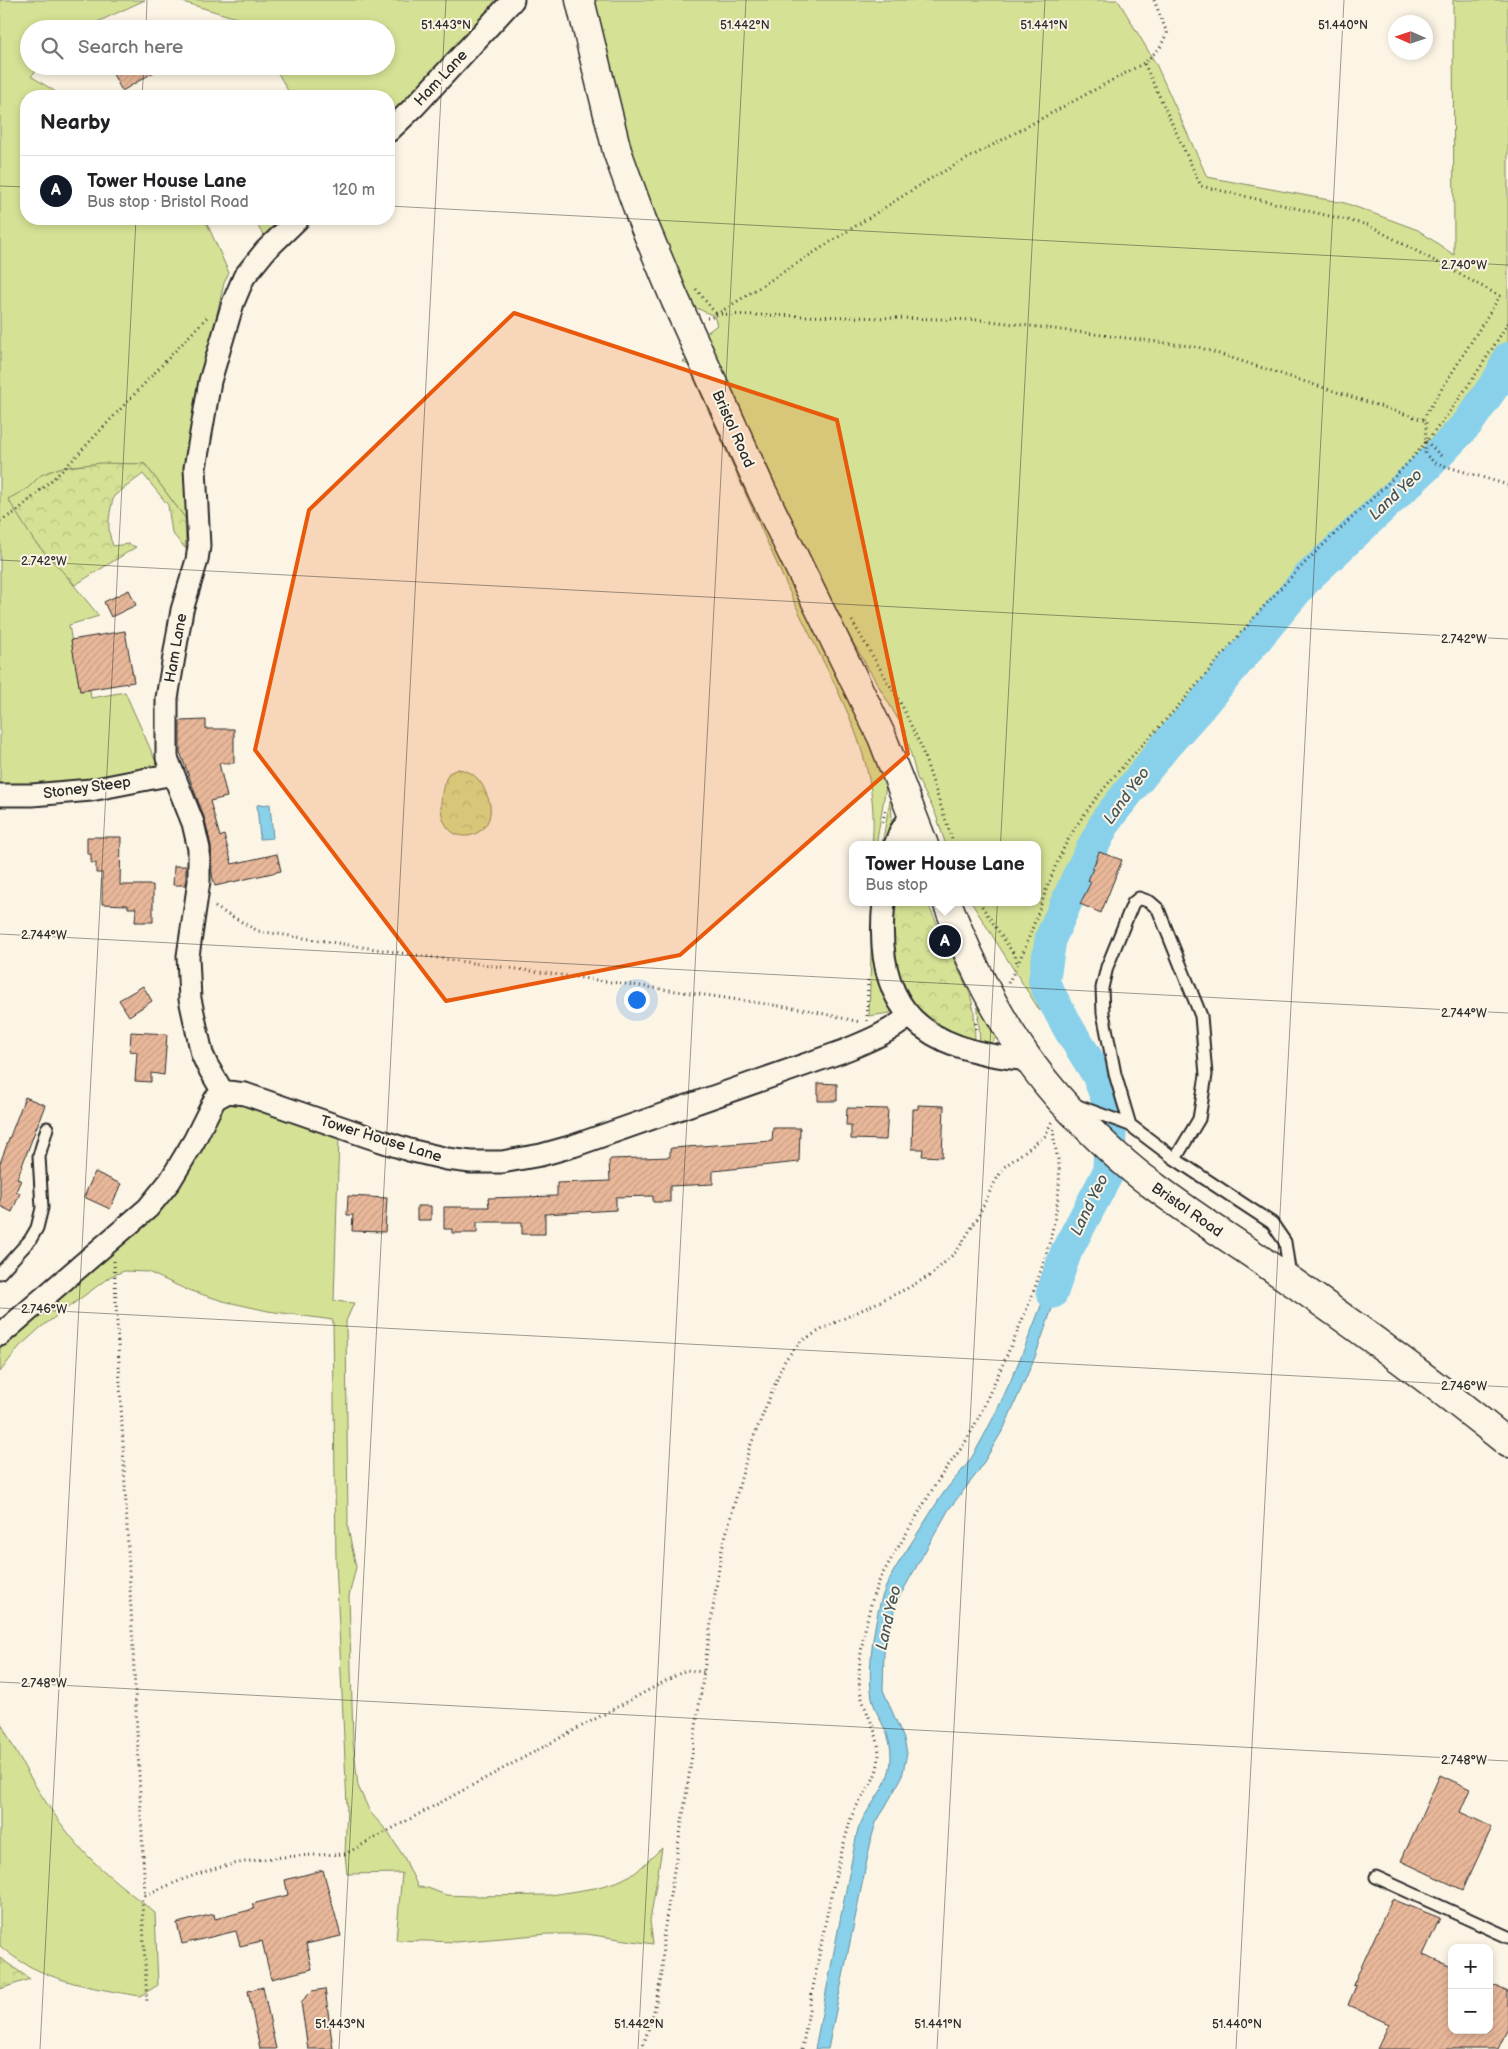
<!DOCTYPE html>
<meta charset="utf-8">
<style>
body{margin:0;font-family:"Balsamiq Sans",sans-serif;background:#f2f2f2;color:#202124}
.controls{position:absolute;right:15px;bottom:15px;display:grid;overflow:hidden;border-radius:10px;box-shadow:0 2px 8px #0003}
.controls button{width:45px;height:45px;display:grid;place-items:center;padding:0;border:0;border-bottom:1px solid #e0e0e0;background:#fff;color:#202124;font:25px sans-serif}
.compass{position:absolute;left:1388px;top:15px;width:45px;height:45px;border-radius:50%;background:#fff;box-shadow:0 2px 8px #0003;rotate:273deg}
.you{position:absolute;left:636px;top:999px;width:18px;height:18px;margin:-12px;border:4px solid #fff;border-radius:50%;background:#1a73e8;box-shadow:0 0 0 8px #1a73e833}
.badge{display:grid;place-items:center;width:32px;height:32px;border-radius:50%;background:#111827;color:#fff;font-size:16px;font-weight:700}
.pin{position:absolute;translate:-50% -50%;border:2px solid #fff;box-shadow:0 1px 5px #0006}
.popup{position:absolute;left:849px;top:841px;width:192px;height:65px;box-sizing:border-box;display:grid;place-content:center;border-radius:10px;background:#fff;filter:drop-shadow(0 1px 4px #0005);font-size:16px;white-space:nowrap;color:#757577}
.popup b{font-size:19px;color:#202124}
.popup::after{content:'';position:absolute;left:50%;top:100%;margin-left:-10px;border:10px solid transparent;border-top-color:#fff}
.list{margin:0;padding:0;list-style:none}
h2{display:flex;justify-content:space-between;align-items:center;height:65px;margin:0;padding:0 20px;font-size:21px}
h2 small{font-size:16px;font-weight:400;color:#757577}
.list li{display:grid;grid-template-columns:32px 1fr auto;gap:15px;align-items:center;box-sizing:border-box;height:70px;padding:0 20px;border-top:1px solid #e0e0e0}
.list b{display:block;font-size:19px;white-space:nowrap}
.list p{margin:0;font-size:16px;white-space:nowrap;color:#757577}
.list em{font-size:16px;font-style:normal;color:#757577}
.icon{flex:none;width:28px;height:28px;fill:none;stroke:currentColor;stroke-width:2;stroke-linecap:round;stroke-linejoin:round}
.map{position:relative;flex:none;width:1508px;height:2049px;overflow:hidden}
.search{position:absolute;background:#fff;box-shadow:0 2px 8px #0003;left:20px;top:20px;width:375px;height:55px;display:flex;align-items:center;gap:12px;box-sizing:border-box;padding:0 18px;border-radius:28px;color:#757577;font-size:19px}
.panel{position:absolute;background:#fff;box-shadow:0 2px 8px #0003;left:20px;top:90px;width:375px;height:135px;border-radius:20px}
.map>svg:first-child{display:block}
.grass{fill:#d5e295;stroke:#808660}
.forest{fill:url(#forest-crowns);stroke:#808660}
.water{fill:#89d0eb;stroke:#638e9e}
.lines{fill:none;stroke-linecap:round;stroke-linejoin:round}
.river{stroke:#89d0eb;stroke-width:32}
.building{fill:url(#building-hatch);stroke:#2b2b2b}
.lane-casing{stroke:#2b2b2b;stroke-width:15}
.street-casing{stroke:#2b2b2b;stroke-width:25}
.secondary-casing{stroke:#2b2b2b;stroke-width:31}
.path{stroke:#2b2b2b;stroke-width:3;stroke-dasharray:1 4;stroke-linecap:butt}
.lane{stroke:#fcf5e5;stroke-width:11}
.street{stroke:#fcf5e5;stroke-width:21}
.secondary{stroke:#fcf5e5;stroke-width:28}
.marked{fill:#e8590c;fill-opacity:0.2;stroke:#e8590c;stroke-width:4;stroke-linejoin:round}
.ticks{fill:none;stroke:#2b2b2b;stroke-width:1;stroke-opacity:0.45}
.labels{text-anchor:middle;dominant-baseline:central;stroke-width:4;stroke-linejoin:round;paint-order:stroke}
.street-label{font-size:15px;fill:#2b2b2b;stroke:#fcf5e5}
.water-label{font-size:16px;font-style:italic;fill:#42545b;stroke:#fcf5e5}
.ticks-label{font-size:12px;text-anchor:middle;fill:#2b2b2b;stroke:#fcf5e5;stroke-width:4;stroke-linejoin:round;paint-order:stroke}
</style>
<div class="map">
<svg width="1508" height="2049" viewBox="0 0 1508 2049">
<defs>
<pattern id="forest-crowns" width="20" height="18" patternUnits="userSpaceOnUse" patternTransform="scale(1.25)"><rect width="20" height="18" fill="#d5e295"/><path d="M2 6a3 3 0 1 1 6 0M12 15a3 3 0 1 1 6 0" fill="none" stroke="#b7c281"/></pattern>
<pattern id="building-hatch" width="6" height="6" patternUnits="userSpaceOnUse" patternTransform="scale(1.25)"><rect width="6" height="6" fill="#e9b89a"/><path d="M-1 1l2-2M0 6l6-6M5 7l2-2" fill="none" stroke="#c89e85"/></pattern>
</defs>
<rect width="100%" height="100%" fill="#fcf5e5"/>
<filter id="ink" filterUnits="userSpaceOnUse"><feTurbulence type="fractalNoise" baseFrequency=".02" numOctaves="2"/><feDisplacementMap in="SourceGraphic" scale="10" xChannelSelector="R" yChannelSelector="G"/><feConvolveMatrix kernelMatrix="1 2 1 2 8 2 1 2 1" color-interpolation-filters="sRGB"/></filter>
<g filter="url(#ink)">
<path class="grass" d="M0,0H145L82,29H29V66H41L31,76L62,96H26V219H205L229,273L224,283L189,437L185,518L145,464C118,464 66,461 42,475C37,478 32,484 28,488L34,541L60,568L99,616L69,625L80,691L90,690L91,698L125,692L157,764L156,769L94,783L0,789Z
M176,0H498L470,33L389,116V96H291L274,66H386V29H254L250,22Z
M591,0H1118L1156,64L1207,177L1345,203L1418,230L1454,255L1453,0H1508V342L1499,370L1482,398L1453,433L1397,487L1312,566L1234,656L1220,676L1205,708L1119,800L1110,813L1079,877L1056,934L1044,974L1040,1011L971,902H1038V845H946L935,812L917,778L905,731L821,588L705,334L717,325L714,316L690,305L652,214L625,139Z
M259,219H286L267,239L259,229Z
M688,359L863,722L886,786L876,845H872C882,752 828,678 792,597C757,520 723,443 688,365L683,362Z
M891,795L892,821L882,844Z
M872,920L874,951L892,1009L890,1013L869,1016Z
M975,995L997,1036L991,1044L980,1043L978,1009Z
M225,1099L339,1135L334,1301L354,1303L346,1321L348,1528L356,1567L349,1596L353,1740L358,1786L370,1812L387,1831L404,1857L418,1887L428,1888L446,1895L470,1896L551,1895L595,1888L619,1881L635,1873L662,1848L650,1921L653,1944L586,1934H548L456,1942L396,1940L402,1873L347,1874L345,1854L347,1806L336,1561L333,1320L268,1311L223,1301L185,1289L148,1272L124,1271L111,1276L40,1328L19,1347L0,1372V1343L114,1249Z
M0,1721C24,1769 49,1813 85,1853C106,1875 132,1894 155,1913L158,1985L140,1996C91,1988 38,1980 0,1946Z"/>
<path class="forest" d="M101,463L145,464L185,518L186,549L172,533L168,505L143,474L114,496C109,513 106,529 113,546L128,544L136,547L75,585L34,541L8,499L28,488L41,475L59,468Z
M458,769C473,771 481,780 486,793C507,836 444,857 441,807C441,794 443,784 449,773Z
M895,902H927L970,994L974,1011L975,1042C964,1038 953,1034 942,1029C930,1022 920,1011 912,999C891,965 891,941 895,902Z
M0,1958L30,1979L0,1989Z"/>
<path class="water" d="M270,804L273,838L260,839L257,805Z
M1062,1249L1074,1257L1062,1280L1035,1357L1004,1428L978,1472L949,1509L897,1601L888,1631L884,1652L883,1690L904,1739L907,1753L902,1777L876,1823L872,1836L828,2049H815L857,1833C865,1806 890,1789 891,1759C892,1733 879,1723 873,1702C866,1677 874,1621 882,1597C890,1573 906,1552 919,1531C929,1516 937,1501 948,1487C956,1477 965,1468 972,1457C1010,1392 1036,1320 1062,1249Z"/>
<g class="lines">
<path class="river" d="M1052,1293L1066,1252L1108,1173L1112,1112L1097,1074L1070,1031L1046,987L1044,980L1051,937L1078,876L1107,819L1166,745L1200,707L1309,576L1428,465L1468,423L1500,377L1508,358"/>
</g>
<path class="building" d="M126,66H164L122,91L113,74Z
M129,590L136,605L111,617L104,602Z
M125,631L134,682L80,691L71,640Z
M206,720V729H234V763H219L227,797L210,801L220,837L224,835L232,864L277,854L281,871L215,886L212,875L211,846L205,820L180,752V721Z
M87,837H121L120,885H153V922H135L136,908H128V905L102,904V873H96V863H91V854H87Z
M1099,852L1122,860L1101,913L1080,904L1091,882L1088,881Z
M174,866H186V885H173Z
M143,986L152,1001L129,1016L119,1000Z
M131,1032L167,1034L164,1075L151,1073V1082L135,1081L137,1052L130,1051Z
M818,1083L837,1084V1101H818Z
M25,1097L45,1105L17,1179L21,1180L16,1191L20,1193L12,1212L0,1206V1163Z
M918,1105L944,1106L942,1157L922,1156L923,1149H912L913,1109H918Z
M847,1108L888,1109L886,1140L851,1139V1125H846Z
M773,1128H800L799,1162L713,1171V1184L670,1186V1202H653V1196L616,1197V1210L545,1214V1234H522V1222H477V1233H452V1229H444V1207H489L488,1198L557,1196V1183L610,1181L609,1161L611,1159L670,1157V1149L672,1148L772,1141Z
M95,1172L121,1184L110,1209L84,1197Z
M348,1196L387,1198L385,1232L352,1231L353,1215H347Z
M417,1206H431V1220H417Z
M1440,1775L1470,1789L1460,1812L1492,1827L1463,1890L1401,1861Z
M323,1870L341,1936L306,1944L312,1969L271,1979L262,1941L240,1946L236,1931L182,1944L177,1923L214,1914L215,1919L254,1909L252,1904L288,1895L285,1880Z
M1392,1899L1440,1918L1423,1955L1452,1967V2030H1489V1983L1508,1992V2028L1498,2049H1377L1389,2024L1348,2005L1356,1986L1353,1985Z
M263,1987L276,2049H260L248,1991Z
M325,1989L333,2049H308L301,2002L312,1991Z"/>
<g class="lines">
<g class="lane-casing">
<path id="lane" d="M1075,1105L1130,1125L1175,1159L1272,1223L1285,1242L1290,1276
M1130,1125L1115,1074L1103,1013L1102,988L1107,967L1133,903L1139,898L1150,902L1158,909L1201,1016L1206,1075L1199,1119L1175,1159
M0,1273L30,1240L37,1228L42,1208L39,1156L47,1128
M1376,1877L1508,1937"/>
</g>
<g class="street-casing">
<path id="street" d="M389,131L414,107L513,0
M0,795H32L91,790L173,774
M895,845L900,832L912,814
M884,902C872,1013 926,1052 1030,1060
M224,1094L207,1065L202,1054L190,999L188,956L199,881V849L193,823L167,758V698L182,610L197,560L199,546L195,468L210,381L233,303L244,277L265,251L298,219
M0,1335L148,1208L170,1181L194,1141L215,1099L228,1092L245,1094L369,1137L409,1150L447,1159L471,1162H502L541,1155L573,1146L841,1052C865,1042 889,1033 909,1016"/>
</g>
<g class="secondary-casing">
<path id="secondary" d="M580,0L617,151L642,220L674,297L762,491L882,737L924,845
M947,902C976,978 1016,1055 1073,1113C1097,1138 1122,1163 1150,1183C1189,1213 1231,1239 1271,1267C1352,1323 1432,1381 1508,1443"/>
</g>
<path class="path" d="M1154,0L1167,33L1160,48L1144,63L1201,186L1368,225L1500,296L1423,419
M696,289L716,314
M716,314L982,320L1198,347L1426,421L1425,454L1435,463L1508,485
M707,318H711L928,180L1144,63
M1426,441L1441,456
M0,521L16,512L65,468L209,315
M852,621L901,704L920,744L954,845
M883,822L885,808
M979,902L1015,956L1017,963
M215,907L258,931L415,955L705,995L807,1010L860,1022
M1008,983C1037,932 1046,870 1079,822C1108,779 1146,742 1180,704C1219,660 1255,614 1296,572C1331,536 1368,504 1402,469C1443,426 1477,374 1508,323
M976,1018V1032
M867,1021L868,977
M114,1261L145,1895L142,1902L147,2003
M145,1895C177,1882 210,1867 245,1862C278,1856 312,1855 345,1854L686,1670L704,1672
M642,2049L654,2011L662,1974L663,1938L685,1803L721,1553L749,1449L777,1379L785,1360L801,1341L832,1324L906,1289L931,1275L957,1251L977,1219L992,1187L1004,1167L1045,1136L1052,1121
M802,2049C816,1973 828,1896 850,1822C855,1801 875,1786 878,1764C883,1733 864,1716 860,1689C856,1664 867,1615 875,1591C882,1572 893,1557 903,1539C916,1518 928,1496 941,1476C949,1463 960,1452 967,1439C979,1419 987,1398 997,1377C1022,1322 1048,1265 1057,1205C1059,1192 1060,1178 1059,1165C1057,1152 1052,1139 1054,1126"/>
<use href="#lane" class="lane"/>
<use href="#street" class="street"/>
<use href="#secondary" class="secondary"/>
</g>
</g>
<path class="marked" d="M514,313L837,420L908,754L680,955L446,1001L255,750L309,510Z"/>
<path class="ticks" d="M146,29L147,0M142,96L144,66M0,186L26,187M389,206L1508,265M0,560L1508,639M0,934L1508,1013M0,1308L1508,1387M0,1682L1508,1761M40,2049L136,219M339,2049L446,0M638,2049L746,0M937,2049L1045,0M1236,2049L1344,0"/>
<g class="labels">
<g class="street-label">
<text transform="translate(441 78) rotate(-47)">Ham Lane</text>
<text transform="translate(733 429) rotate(66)">Bristol Road</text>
<text transform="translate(176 648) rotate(-80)">Ham Lane</text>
<text transform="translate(87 788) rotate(-8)">Stoney Steep</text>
<text transform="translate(381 1139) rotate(17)">Tower House Lane</text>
<text transform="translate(1187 1210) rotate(35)">Bristol Road</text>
</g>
<g class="water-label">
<text transform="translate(1396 495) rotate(-43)">Land Yeo</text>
<text transform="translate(1127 796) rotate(-54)">Land Yeo</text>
<text transform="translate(1090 1205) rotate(-64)">Land Yeo</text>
<text transform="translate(889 1618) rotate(-77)">Land Yeo</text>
</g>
</g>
<g class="ticks-label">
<text x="446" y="29">51.443°N</text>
<text x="745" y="29">51.442°N</text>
<text x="1044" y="29">51.441°N</text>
<text x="1343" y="29">51.440°N</text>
<text x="1464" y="269">2.740°W</text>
<text x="44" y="565">2.742°W</text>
<text x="1464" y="643">2.742°W</text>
<text x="44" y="939">2.744°W</text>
<text x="1464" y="1017">2.744°W</text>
<text x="44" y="1313">2.746°W</text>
<text x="1464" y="1390">2.746°W</text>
<text x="44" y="1687">2.748°W</text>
<text x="1464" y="1764">2.748°W</text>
<text x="340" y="2028">51.443°N</text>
<text x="639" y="2028">51.442°N</text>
<text x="938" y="2028">51.441°N</text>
<text x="1237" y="2028">51.440°N</text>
</g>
</svg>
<div class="controls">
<button>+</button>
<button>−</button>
</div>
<svg class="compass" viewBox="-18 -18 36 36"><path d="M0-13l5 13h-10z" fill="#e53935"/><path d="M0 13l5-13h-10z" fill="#757577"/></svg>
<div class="you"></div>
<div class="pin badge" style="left:945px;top:941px">A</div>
<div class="popup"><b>Tower House Lane</b>Bus stop</div>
<div class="search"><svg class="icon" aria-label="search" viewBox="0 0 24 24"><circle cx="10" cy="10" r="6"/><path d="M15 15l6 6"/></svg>Search here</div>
<section class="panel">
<h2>Nearby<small></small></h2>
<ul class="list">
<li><span class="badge">A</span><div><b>Tower House Lane</b><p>Bus stop · Bristol Road</p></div><em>120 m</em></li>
</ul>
</section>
</div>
